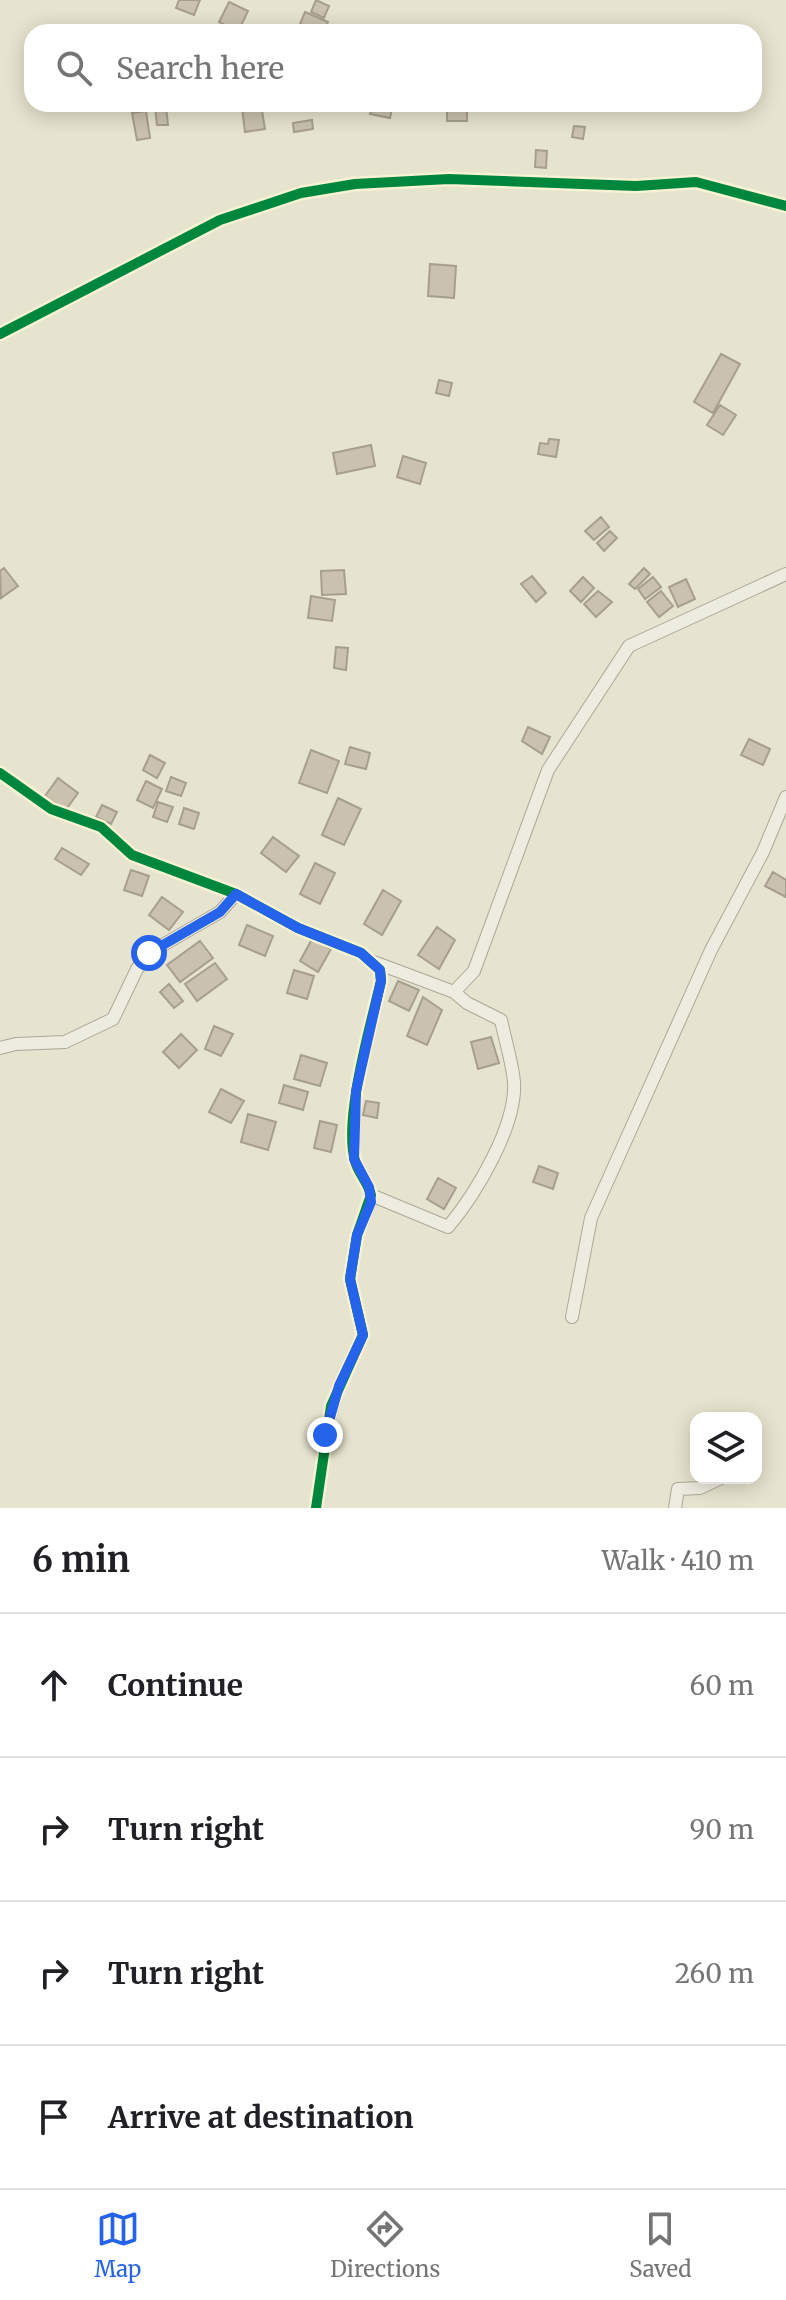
<!DOCTYPE html>
<meta charset="utf-8">
<style>
body{margin:0;font-family:Merriweather,serif;background:#f2f2f2;color:#202124}
.controls{position:absolute;right:24px;bottom:24px;display:grid;overflow:hidden;border-radius:16px;box-shadow:0 4px 20px #0003}
.controls button{width:72px;height:72px;display:grid;place-items:center;padding:0;border:0;border-bottom:2px solid #e0e0e0;background:#fff;color:#202124;font:40px sans-serif}
.stop{position:absolute;width:24px;height:24px;margin:-18px;border:6px solid #2563eb;border-radius:50%;background:#fff}
.stop.end{background:#2563eb;border-color:#fff;box-shadow:0 2px 8px #0008}
.list{margin:0;padding:0;list-style:none}
h2{display:flex;justify-content:space-between;align-items:center;height:104px;margin:0;padding:0 32px;font-size:34px}
h2 small{font-size:26px;font-weight:400;color:#757577}
.list li{display:grid;grid-template-columns:52px 1fr auto;gap:24px;align-items:center;box-sizing:border-box;height:144px;padding:0 32px;border-top:2px solid #e0e0e0}
.list b{display:block;font-size:30px;white-space:nowrap}
.list em{font-size:26px;font-style:normal;color:#757577}
.icon{flex:none;width:44px;height:44px;fill:none;stroke:currentColor;stroke-width:2;stroke-linecap:round;stroke-linejoin:round}
.map{position:relative;flex:none;width:786px;height:1508px;overflow:hidden}
.search{position:absolute;background:#fff;box-shadow:0 4px 20px #0003;left:24px;right:24px;top:24px;height:88px;display:flex;align-items:center;gap:20px;box-sizing:border-box;padding:0 28px;border-radius:24px;color:#757577;font-size:30px}
.sheet{height:680px;background:#fff}
nav{display:flex;justify-content:space-around;align-items:center;box-sizing:border-box;height:112px;border-top:2px solid #e0e0e0;background:#fff;font-size:22px;color:#757577}
nav a{display:grid;justify-items:center;gap:4px}
nav .on{color:#2563eb}
.map>svg:first-child{display:block}
.building{fill:#cac2af;stroke:#a79f8d;stroke-width:2}
.lines{fill:none;stroke-linecap:round;stroke-linejoin:round}
.minor-casing{stroke:#aca797;stroke-width:14}
.minor{stroke:#eeece0;stroke-width:12}
.cycleway-casing{stroke:#f8f3d4;stroke-width:15}
.cycleway{stroke:#00873e;stroke-width:10}
.route{stroke:#2563eb;stroke-width:10}
</style>
<div class="map">
<svg width="786" height="1508" viewBox="0 0 786 1508">
<rect width="100%" height="100%" fill="#e6e3ce"/>
<path class="building" d="M179,0H200L194,15L176,8Z
M316,0L329,6L324,18L311,12Z
M229,2L248,11L238,32L219,22Z
M305,12L328,22L323,32L298,29Z
M101,104H120L121,111H102Z
M373,104H393L390,118L370,114Z
M261,105L265,129L245,132L242,108Z
M166,106L168,125H157L155,107Z
M447,109H467V121H447Z
M146,111L150,138L137,140L132,113Z
M312,120L313,129L294,132L293,123Z
M574,126L585,127L583,139L572,137Z
M536,150L547,151L546,168L535,167Z
M430,264L456,266L454,298L428,296Z
M721,354L740,364L713,413L694,402Z
M439,380L452,383L449,396L436,393Z
M720,405L736,415L723,435L707,425Z
M549,439L559,440L556,457L538,454L540,443L548,444Z
M371,445L375,466L337,474L333,453Z
M403,456L426,463L420,484L397,477Z
M601,517L609,527L594,540L585,531Z
M610,531L617,538L604,551L597,543Z
M4,568L18,586L1,598L0,571Z
M644,568L650,574L635,589L629,584Z
M344,570L346,594L322,595L321,571Z
M532,576L546,593L536,602L521,584Z
M583,577L594,588L581,602L570,591Z
M653,577L661,587L645,599L638,589Z
M686,579L695,599L678,607L669,587Z
M598,591L612,602L596,617L584,604Z
M661,591L673,606L659,617L647,602Z
M311,596L335,600L332,621L308,618Z
M336,647L348,648L346,670L334,668Z
M528,727L550,737L542,754L522,741Z
M749,739L770,749L763,765L741,755Z
M350,747L370,753L366,769L345,764Z
M311,750L339,761L327,793L299,783Z
M150,755L165,763L157,778L143,770Z
M171,777L186,783L181,796L166,791Z
M58,778L78,793L65,811L45,796Z
M146,781L162,789L153,808L137,800Z
M338,798L361,809L344,845L322,835Z
M158,802L173,807L167,822L153,817Z
M102,805L117,812L111,824L96,817Z
M184,808L199,813L194,829L179,824Z
M273,837L299,856L286,872L261,853Z
M62,848L89,864L81,875L55,859Z
M315,863L335,873L320,904L300,894Z
M131,870L149,876L142,896L124,890Z
M773,872L786,880V897L765,886Z
M383,890L401,901L382,935L364,924Z
M162,897L183,912L169,930L149,915Z
M247,925L273,936L265,956L239,945Z
M437,927L455,940L439,969L418,955Z
M312,939L331,949L318,972L300,961Z
M200,941L213,958L180,982L167,965Z
M215,963L227,979L197,1001L185,984Z
M294,970L314,976L307,999L287,993Z
M398,981L419,990L409,1011L389,1001Z
M169,984L183,1001L174,1008L160,992Z
M423,997L442,1010L427,1045L407,1036Z
M214,1026L233,1034L221,1056L205,1049Z
M181,1034L197,1050L179,1068L163,1052Z
M491,1037L499,1063L478,1069L471,1042Z
M301,1055L327,1063L320,1086L294,1079Z
M284,1085L308,1092L303,1110L279,1103Z
M221,1089L244,1101L231,1123L209,1112Z
M366,1101L379,1103L377,1118L363,1115Z
M248,1114L276,1122L268,1150L241,1142Z
M320,1121L337,1125L331,1152L314,1148Z
M539,1166L558,1173L553,1189L533,1182Z
M438,1178L456,1188L444,1209L427,1199Z"/>
<g class="lines">
<g class="minor-casing">
<path id="minor" d="M0,334L220,220L301,193L355,184L449,179L636,186L696,182L786,206
M0,773L51,809L101,827L132,855L236,894L298,928L361,953L380,970L381,981C371,1024 343,1119 355,1161C358,1173 368,1182 371,1195L357,1235L350,1279L363,1335L331,1406L316,1508
M374,962L454,992L474,971L548,770L629,646L786,574
M0,1048L16,1044L65,1042L113,1019L137,969L149,953L220,912L236,894
M371,1195L448,1227C475,1195 517,1126 514,1082C512,1061 505,1040 501,1020L467,1003L454,992
M572,1317L591,1218L711,950L763,852L786,797
M675,1508L678,1489L700,1488L721,1478"/>
</g>
<use href="#minor" class="minor"/>
<g class="cycleway-casing">
<path id="cycleway" d="M0,334L220,220L301,193L355,184L449,179L636,186L696,182L786,206
M0,773L51,809L101,827L132,855L236,894L298,928L361,953L380,970L381,981C371,1024 343,1119 355,1161C358,1173 368,1182 371,1195L357,1235L350,1279L363,1335L331,1406L316,1508"/>
</g>
<use href="#cycleway" class="cycleway"/>
</g>
<g class="lines">
<path class="route" d="M149,953L220,912L236,894L298,928L361,953L380,970L381,981L356,1091L354,1159L369,1187L371,1202L357,1235L350,1279L363,1335L339,1386L325,1435"/>
</g>
</svg>
<div class="controls">
<button><svg class="icon" aria-label="layers" viewBox="0 0 24 24"><path d="M12 4l9 5-9 5-9-5zM3 14l9 5 9-5"/></svg></button>
</div>
<div class="stop" style="left:149px;top:953px"></div>
<div class="stop end" style="left:325px;top:1435px"></div>
<div class="search"><svg class="icon" aria-label="search" viewBox="0 0 24 24"><circle cx="10" cy="10" r="6"/><path d="M15 15l6 6"/></svg>Search here</div>
</div>
<section class="sheet">
<h2>6 min<small>Walk · 410 m</small></h2>
<ul class="list">
<li><svg class="icon" aria-label="ahead" viewBox="0 0 24 24"><path d="M12 20V5M6 11l6-6 6 6"/></svg><div><b>Continue</b></div><em>60 m</em></li>
<li><svg class="icon" aria-label="right" viewBox="0 0 24 24"><path d="M7 20v-9h11M14 6l5 5-5 5"/></svg><div><b>Turn right</b></div><em>90 m</em></li>
<li><svg class="icon" aria-label="right" viewBox="0 0 24 24"><path d="M7 20v-9h11M14 6l5 5-5 5"/></svg><div><b>Turn right</b></div><em>260 m</em></li>
<li><svg class="icon" aria-label="arrive" viewBox="0 0 24 24"><path d="M6 21V4h12l-3 4 3 4H6"/></svg><div><b>Arrive at destination</b></div></li>
</ul>
</section>
<nav>
<a class="on"><svg class="icon" aria-label="map" viewBox="0 0 24 24"><path d="M3 6l6-2 6 2 6-2v14l-6 2-6-2-6 2zM9 4v14M15 6v14"/></svg>Map</a>
<a><svg class="icon" aria-label="directions" viewBox="0 0 24 24"><path d="M12 3l9 9-9 9-9-9zM9 14v-3h6M13 9l2 2-2 2"/></svg>Directions</a>
<a><svg class="icon" aria-label="saved" viewBox="0 0 24 24"><path d="M7 4h10v16l-5-4-5 4z"/></svg>Saved</a>
</nav>
